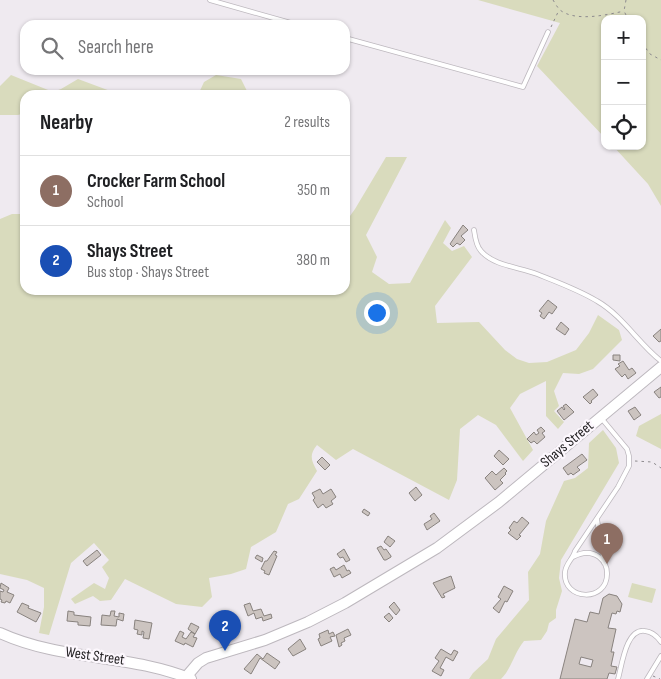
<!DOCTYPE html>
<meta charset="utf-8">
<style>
body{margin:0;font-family:"Sofia Sans Condensed",sans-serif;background:#f2f2f2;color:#202124}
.controls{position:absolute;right:15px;top:15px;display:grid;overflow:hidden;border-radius:10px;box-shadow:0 1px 4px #0004}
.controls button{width:45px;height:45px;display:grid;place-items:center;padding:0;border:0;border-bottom:1px solid #e0e0e0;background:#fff;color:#202124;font:25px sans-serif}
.you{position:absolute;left:376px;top:312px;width:18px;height:18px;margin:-12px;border:4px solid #fff;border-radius:50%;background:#1a73e8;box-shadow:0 0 0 8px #1a73e833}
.badge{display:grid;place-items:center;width:32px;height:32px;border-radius:50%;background:#3272e0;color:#fff;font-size:16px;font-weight:700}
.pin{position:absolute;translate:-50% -41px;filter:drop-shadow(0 1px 2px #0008)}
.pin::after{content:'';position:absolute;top:26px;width:18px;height:15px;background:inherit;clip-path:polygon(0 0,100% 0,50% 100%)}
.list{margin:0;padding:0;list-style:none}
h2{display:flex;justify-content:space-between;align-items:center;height:65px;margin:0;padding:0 20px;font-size:21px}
h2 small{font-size:16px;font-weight:400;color:#757577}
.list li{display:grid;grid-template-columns:32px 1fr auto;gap:15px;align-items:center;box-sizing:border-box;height:70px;padding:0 20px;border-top:1px solid #e0e0e0}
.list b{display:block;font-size:19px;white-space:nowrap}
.list p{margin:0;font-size:16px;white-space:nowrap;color:#757577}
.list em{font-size:16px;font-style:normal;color:#757577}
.icon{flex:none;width:28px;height:28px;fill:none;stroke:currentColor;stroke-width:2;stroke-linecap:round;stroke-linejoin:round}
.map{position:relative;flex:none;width:661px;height:679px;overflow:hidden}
.search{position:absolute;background:#fff;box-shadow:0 1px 4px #0004;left:20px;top:20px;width:330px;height:55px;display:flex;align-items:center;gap:12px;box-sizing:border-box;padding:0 18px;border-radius:15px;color:#757577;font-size:19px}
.panel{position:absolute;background:#fff;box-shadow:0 1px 4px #0004;left:20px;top:90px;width:330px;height:205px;border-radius:15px}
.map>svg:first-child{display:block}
.green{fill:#d9dbbd}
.building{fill:#ccc4c0;stroke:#88827e;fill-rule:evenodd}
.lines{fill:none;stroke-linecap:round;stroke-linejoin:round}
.service-casing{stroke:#bdb8be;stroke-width:5.5}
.secondary-casing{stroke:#bdb8be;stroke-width:12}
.path{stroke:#8d8a8e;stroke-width:1;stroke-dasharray:2.5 4;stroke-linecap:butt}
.service{stroke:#fff;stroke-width:4}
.secondary{stroke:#fff;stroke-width:10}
.labels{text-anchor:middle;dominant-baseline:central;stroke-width:4.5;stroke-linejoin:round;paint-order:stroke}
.street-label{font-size:15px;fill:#242224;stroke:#fcf7fd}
</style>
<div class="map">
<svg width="661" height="679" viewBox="0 0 661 679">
<rect width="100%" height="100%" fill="#efeaf0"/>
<path class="green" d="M478,0H661V206L648,184L613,146H642V19H605V138L537,66L560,23Z
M11,75L53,92L61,89L78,79L121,95H25V113L18,115H0V86Z
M216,75L241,79L249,95H198L204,82Z
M386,157H407L366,235L377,257L372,272L389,284L410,283L445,220L451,228L443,243L452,251L464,246L472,257L435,306L437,323L479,322L505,350L517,359L529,363L547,362L576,350L589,333L598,315L619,330L622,340L593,369L579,374L563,373L554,391L559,406L554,411L564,422L558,429L546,416V381L520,394L510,408L533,450L523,461L496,425L478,415L460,429L457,480L449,500L353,449L336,460L317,445C309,455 311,460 317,471L299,499L288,504L276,532L251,547L246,569L231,574L209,578L212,597L202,607L176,604L125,579L111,600L100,601L93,596L75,604L71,599L94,583L105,589L109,578L102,567L109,560L94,543L71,563L49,635L39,633L44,607V588L27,580L0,574V219L12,214H25V290H345V223L355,209Z
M661,414V449L636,436L639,426Z
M603,430L616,448L619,463L561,560L559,578L562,591L556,610V618L549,623L547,631L541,640L524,641C514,653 512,668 501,679H469L473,673L488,659L496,639L529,600L528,572L540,554L546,521L564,481L575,478L588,468L589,443Z
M632,583L656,589L652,603L628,597Z"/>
<path class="building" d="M463,225L468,230L461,236L465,240L460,245L457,243L453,247L450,244Z
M548,300L557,307L552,314L549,312L544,319L540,316L542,313L539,311Z
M561,322L569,329L565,335L556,329Z
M661,329V341L659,342L653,336Z
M613,355H620V361L613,360Z
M623,361L629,370L632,368L636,373L628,379L625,374L622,377L615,369L620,366L618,364Z
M661,387V397L659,398L654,392Z
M593,389L598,395L591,401L592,402L590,404L583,397Z
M566,404L574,412L564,420L557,411L562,407L564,410L565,409L563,406Z
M635,407L641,415L634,420L628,411Z
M541,427L545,431L542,433L545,437L537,444L534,441L531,443L527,439L534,432L536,435L539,433L537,430Z
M499,450L509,459L503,465L494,456Z
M582,454L587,460L577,467L580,470L573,475L571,473L568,475L563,468Z
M322,457L330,465L325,470L317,462Z
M504,468L507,471L505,473L506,474L500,480L503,483L495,490L485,478L492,471L496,475Z
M416,487L422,495L415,501L409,493Z
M320,489L323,494L331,489L336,497L331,501L333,504L326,508L323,504L318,508L313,500L315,498L312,493Z
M364,509L370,513L368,516L362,512Z
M434,513L440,521L427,530L424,524L432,519L430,516Z
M522,517L529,523L519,535L521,536L517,540L508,533L511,530L509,528L514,521L517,523Z
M388,536L395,541L390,547L384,542Z
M381,546L384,550L386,549L391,556V557L386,560H384L377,548Z
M344,549L350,560L346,562L343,557L340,558L337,554Z
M97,550L101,555L87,566L83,561Z
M274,551L277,552L275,555L277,556L269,575L264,573L265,571L261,569L265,561H267Z
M257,555L263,558L262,562L255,558Z
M344,565L347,571L349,570L351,573L342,578L340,574L334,577L330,569L334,567L336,570Z
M451,576L455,588L443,594L445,597L442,598L433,583Z
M1,583L9,588L7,592L14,595L10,603L6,601L5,603L1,602L2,600L0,599V591L3,592L4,590L0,588Z
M504,586L513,591L507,602L505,601L499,613L493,608L501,599L498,597Z
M609,594L617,596L622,604L620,612L617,611L616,614L612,613L608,628L616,629L611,652H614L611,666L617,667L615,674L609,673L607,679H560L575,619L587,622L590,612L599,614L603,598ZM581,657L593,660L591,667L579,664Z
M394,602L400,610L396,615L389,607Z
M22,603L29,606L28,608L41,613L36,622L17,612Z
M250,603L253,611L261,609L264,616L271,614L272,618L263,621L262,617L256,619L254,613L248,616L244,605Z
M68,611L74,612V615L91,617L90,626L78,625V622L67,621Z
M111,611H115L114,616L119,617V613L124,614L123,621L117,619L116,626L101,625L102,615L110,616Z
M389,613L393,618L389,622L384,617Z
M135,620L152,623L149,639L143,638L144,632L142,631V635L137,634L138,630L134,629Z
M191,623L199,627L195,634L188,629Z
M348,629L351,635L344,638L345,641L341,643L342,645L339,647L336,635Z
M328,630L329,634L333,632L335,636L330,637L332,641L321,646L318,639L320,638L319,634Z
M180,631L184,633L182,637L186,639L191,632L195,634L193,637L197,638L193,647L185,643L184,645L175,641Z
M300,639L306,649L293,656L288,649Z
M441,649L451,655L454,650L458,652L453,661L446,657L440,668L444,670L441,676L432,671L439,661L435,658Z
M267,653L280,662L275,669L260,658L251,674L244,669L257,654L263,659Z"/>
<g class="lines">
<g class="service-casing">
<path id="service" d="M210,0L298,25
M345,38L523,87L548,32
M474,230C475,237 476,246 481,251C494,266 519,267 537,274C557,282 579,290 597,301C623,316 638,343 661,361
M597,519L604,563
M573,557C582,552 591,551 599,557C604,561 607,567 607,573C608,603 562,601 565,572C566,563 573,559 575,551L618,487L629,466V456L627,449L602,419
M618,679C622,665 626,628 645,631C653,632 657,636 661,642
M647,679L661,656"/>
</g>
<g class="secondary-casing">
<path id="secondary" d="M0,633C61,661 130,654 191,679
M186,677L198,663L206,658L265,640L308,622L345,603L437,548L499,502L661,367"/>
</g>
<path class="path" d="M553,0C555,3 557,7 560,10C575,22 607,15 624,11
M626,0L624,11L628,19
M551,27L559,10
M642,43L650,54L661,60
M635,461L652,462L661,468
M653,676L660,679"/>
<use href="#service" class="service"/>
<use href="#secondary" class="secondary"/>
</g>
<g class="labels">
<g class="street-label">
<text transform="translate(567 444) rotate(-40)">Shays Street</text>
<text transform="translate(95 656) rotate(8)">West Street</text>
</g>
</g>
</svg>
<div class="controls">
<button>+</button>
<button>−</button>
<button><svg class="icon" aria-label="locate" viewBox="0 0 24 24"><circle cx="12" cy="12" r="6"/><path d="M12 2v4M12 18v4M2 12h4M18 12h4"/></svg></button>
</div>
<div class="you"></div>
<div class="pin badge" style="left:607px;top:564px;background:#8d6e63">1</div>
<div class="pin badge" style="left:225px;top:651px;background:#1a4fb4">2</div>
<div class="search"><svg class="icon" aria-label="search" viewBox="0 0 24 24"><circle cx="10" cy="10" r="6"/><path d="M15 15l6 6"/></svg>Search here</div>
<section class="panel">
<h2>Nearby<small>2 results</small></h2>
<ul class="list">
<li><span class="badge" style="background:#8d6e63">1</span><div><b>Crocker Farm School</b><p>School</p></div><em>350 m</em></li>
<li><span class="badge" style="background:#1a4fb4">2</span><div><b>Shays Street</b><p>Bus stop · Shays Street</p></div><em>380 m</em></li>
</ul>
</section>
</div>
